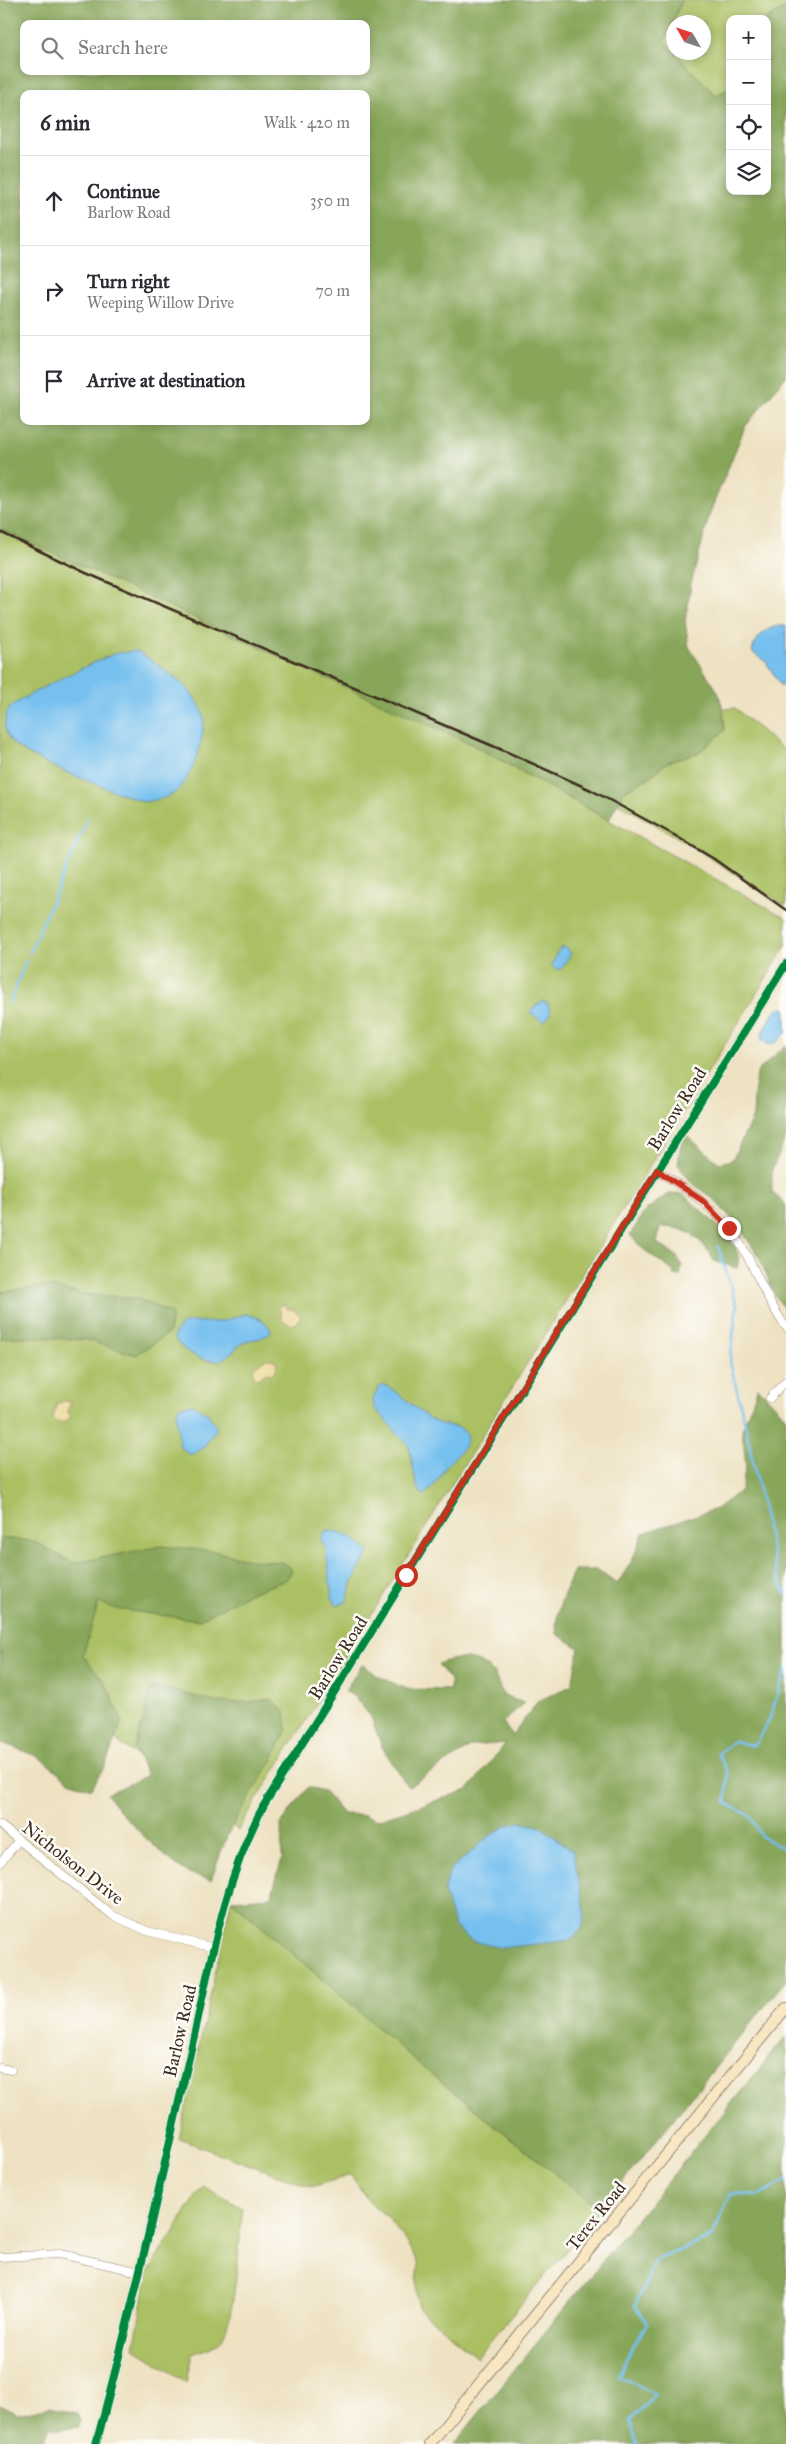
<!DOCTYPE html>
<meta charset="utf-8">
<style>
body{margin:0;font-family:"IM FELL Great Primer",serif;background:#f7f7f7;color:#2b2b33}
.controls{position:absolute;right:15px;top:15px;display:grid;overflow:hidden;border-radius:10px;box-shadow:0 2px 8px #0003}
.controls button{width:45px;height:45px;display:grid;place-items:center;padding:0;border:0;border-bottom:1px solid #e1e1e2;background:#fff;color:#2b2b33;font:25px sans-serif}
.compass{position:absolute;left:666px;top:15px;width:45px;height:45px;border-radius:50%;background:#fff;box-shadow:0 2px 8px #0003;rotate:309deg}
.stop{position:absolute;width:15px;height:15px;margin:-11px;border:4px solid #c8321e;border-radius:50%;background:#fff}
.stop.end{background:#c8321e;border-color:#fff;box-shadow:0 1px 5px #0008}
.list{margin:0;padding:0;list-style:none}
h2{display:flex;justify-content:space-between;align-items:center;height:65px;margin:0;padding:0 20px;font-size:21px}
h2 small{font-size:16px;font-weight:400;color:#7c7c81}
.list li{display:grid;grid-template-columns:32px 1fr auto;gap:15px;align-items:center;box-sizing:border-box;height:90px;padding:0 20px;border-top:1px solid #e1e1e2}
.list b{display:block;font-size:19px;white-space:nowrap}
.list p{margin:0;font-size:16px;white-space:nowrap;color:#7c7c81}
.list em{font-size:16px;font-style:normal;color:#7c7c81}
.icon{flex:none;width:28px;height:28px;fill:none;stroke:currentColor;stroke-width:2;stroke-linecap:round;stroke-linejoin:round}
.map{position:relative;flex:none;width:786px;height:2444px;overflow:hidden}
.search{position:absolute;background:#fff;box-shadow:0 2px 8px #0003;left:20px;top:20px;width:350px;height:55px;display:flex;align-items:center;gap:12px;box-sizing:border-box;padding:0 18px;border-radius:10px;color:#7c7c81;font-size:19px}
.panel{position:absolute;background:#fff;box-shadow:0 2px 8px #0003;left:20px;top:90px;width:350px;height:335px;border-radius:10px}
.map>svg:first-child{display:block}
.green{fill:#aac064;stroke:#727541}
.forest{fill:#87a65a;stroke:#61683c;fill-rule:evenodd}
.sand{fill:#eeda9e;stroke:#94825e}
.water{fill:#76c0ef;stroke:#587586}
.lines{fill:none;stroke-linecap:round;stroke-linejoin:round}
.stream{stroke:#76c0ef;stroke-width:2.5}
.minor-casing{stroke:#948670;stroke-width:9}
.tertiary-casing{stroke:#948670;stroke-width:11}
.secondary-casing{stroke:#948670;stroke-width:12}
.minor{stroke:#fff;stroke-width:8}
.tertiary{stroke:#fff;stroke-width:9}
.secondary{stroke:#f9e7c3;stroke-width:10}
.rail{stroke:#3b2a1e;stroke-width:2.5}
.cycleway-casing{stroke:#fdfcf7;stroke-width:11}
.cycleway{stroke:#00873e;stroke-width:8}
.route{stroke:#c8321e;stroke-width:6}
.labels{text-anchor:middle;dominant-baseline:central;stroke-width:5;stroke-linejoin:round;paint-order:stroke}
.street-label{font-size:18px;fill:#3b2a1e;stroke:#fdfcf7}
</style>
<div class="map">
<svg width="786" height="2444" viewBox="0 0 786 2444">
<rect width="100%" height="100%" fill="#fdfcf7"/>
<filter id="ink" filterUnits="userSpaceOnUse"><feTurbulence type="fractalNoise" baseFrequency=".02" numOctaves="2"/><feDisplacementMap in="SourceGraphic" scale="10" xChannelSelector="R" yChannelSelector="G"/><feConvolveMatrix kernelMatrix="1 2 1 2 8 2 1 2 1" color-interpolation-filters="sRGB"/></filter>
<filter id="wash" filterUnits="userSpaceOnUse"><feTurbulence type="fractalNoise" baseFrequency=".0096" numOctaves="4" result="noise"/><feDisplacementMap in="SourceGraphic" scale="20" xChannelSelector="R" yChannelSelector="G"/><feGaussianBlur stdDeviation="1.12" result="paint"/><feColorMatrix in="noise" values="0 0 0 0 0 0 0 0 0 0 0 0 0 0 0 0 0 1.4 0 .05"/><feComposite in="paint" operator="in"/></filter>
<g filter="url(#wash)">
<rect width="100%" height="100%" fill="#eee2c2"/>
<path class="green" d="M682,0H786V8L766,19H730V88L716,96L674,52H704V22H674V52L664,42Z
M0,529L284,657L411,711L786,918V946L238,1830L0,1655Z
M735,708L786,752V906L674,835L619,804L624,791L648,778L668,762L698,753L725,730L723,709Z
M231,1900L430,2073L600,2210L477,2357L419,2309L416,2290L419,2264L408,2243L386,2216L369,2202L351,2175L311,2187L179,2139Z
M203,2186L243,2208C239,2233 236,2331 217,2344C210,2348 200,2351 192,2354L186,2382L134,2348L148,2272Z"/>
<path class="forest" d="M0,0H682L664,42L716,96L730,88V191H767L766,19L786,8V376L745,427L711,510L691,584L685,622L689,647L718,692L723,709L725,730L698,753L668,762L648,778L624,791L609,820L473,745L0,529ZM24,24H366V71H24ZM24,94H366V421H24Z
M786,1045V1137L772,1169V1192L786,1205V1312L774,1293L759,1257L738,1225L712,1198L692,1183L678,1165L681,1143L686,1135L719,1163L732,1160L753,1117L755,1081L758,1071Z
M668,1194H683L717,1225L735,1246L739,1258L737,1268L714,1261C702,1238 686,1226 660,1227L657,1243L677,1256L682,1266L680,1276L673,1275L674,1272L642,1248L630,1235L645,1211Z
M44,1286L89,1295L137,1298L172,1314L169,1333L136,1355L87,1340L30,1337L0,1338V1292Z
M758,1387L786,1417V1980L600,2210L430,2073L231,1900L271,1897L282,1859L281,1824L308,1787L324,1791L343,1814L365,1815L377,1820L468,1790L506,1743L472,1746L408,1787L382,1747L371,1717L355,1697L345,1691L362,1664L378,1676L406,1689L450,1690V1680L438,1664C456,1656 478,1656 493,1672C498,1679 498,1689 506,1696C510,1699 519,1701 524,1703L503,1722L512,1736L538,1701L572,1685L579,1648L557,1634C553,1613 567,1589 574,1570H597L617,1584L632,1561L643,1533L716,1509L741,1490L746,1466L742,1430Z
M0,1538L33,1541L73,1563L162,1546L213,1551L251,1560L281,1562L289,1566L292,1571L286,1580L253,1592L198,1620L115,1609L99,1602L83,1655L105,1682L122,1720L105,1766L91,1789L69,1781L39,1757L0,1742Z
M153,1687C174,1687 192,1697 212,1701C231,1705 252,1701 271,1699L285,1712L287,1729L272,1761L238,1815L227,1836L211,1880C204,1878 195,1876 189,1873C166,1861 121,1815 107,1794L147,1776L134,1748L144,1718L148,1695Z
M786,2036V2444H454Z
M0,2405L18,2414L49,2407L77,2414L80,2421L79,2427L60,2429L50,2427L43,2440L45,2444H0Z"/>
<path class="sand" d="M284,1304L287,1309H293L301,1316L295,1324L291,1325L282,1320L279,1308Z
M266,1359H272L277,1363L276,1370L272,1374L266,1373L260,1378H257L253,1374L254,1367Z
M64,1401L71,1402L67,1411L71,1416L65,1422H55L52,1417L57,1404Z"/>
<path class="water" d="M786,626V681L781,686L766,662L752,652C755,636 770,624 786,626Z
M137,651C154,662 186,683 196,700C199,704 203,712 204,717C205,737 193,775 179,789C171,798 155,800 144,802C115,791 26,761 10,740C3,730 3,717 10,708C14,700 102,658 114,654C121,652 130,652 137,651Z
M563,947L568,949L571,954L561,969H555L552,965C555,958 556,951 563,947Z
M543,1001L548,1004L551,1013L544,1022L530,1013L534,1007Z
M786,1008V1033L777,1042L770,1045L762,1041V1033L776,1009Z
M246,1314C255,1316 268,1321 271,1331C266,1339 252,1339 243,1343C235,1348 229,1356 221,1360C207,1365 179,1350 174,1337C180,1316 198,1323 215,1322C226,1322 236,1316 246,1314Z
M384,1385C404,1394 418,1414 438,1423C446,1427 461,1424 466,1434C471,1446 453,1457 447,1465C440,1475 434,1489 423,1495L417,1487L409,1446L374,1407L373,1400L379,1387Z
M192,1404L208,1414L217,1428L203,1448L191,1455L180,1447L176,1415L179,1406Z
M332,1531C346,1532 359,1542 369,1552L353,1581L346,1602L337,1606L332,1597L326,1549L321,1540L325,1532Z
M520,1822L541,1827L573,1851L585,1913L582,1927L571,1940L501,1948L472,1941L455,1927L444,1892L450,1870L491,1835L507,1825Z"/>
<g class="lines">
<path class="stream" d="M30,952L88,818
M10,1002L26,961
M718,1247L737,1305L730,1362L744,1419L777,1575L786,1594
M786,1668L770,1718L754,1746L734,1741L718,1754L728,1773L726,1803L750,1816L762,1837L786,1850
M637,2444L630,2421L655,2394L619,2376L627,2356L647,2323L635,2306L656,2260L712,2237L731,2193L759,2195L786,2181"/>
</g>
</g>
<g filter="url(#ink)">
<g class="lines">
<g class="minor-casing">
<path id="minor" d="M657,1170C686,1189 715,1207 736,1237C755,1266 765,1299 786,1327
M770,1398L786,1381
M0,1825L112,1915L147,1931L214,1948
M0,1863L19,1840
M0,2068L11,2070
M0,2257L60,2254L140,2272"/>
</g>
<g class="tertiary-casing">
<path id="tertiary" d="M96,2444C131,2316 159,2187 189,2058C209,1972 222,1883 264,1805L786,964"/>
</g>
<g class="secondary-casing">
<path id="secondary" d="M430,2444L786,2008"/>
</g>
<use href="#minor" class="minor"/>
<use href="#tertiary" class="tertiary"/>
<use href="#secondary" class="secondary"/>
<path class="rail" d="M0,532L86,573L507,752L591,790L674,835L714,859L786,910"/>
<g class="cycleway-casing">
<path id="cycleway" d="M96,2444C131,2316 159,2187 189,2058C209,1972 222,1883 264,1805L786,964"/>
</g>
<use href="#cycleway" class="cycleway"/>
</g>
</g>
<g class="lines" filter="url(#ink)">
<path class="route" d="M406,1575L657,1170L703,1201L729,1228"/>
</g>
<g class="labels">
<g class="street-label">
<text transform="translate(677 1109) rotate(-58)">Barlow Road</text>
<text transform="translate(338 1658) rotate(-58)">Barlow Road</text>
<text transform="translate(73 1863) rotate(38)">Nicholson Drive</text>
<text transform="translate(180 2031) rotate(-77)">Barlow Road</text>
<text transform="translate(596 2216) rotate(-51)">Terex Road</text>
</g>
</g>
</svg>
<div class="controls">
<button>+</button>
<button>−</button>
<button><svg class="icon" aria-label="locate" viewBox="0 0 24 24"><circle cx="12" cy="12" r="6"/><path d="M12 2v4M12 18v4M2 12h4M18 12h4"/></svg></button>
<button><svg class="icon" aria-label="layers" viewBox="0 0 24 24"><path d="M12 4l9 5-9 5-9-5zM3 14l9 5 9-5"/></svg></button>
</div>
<svg class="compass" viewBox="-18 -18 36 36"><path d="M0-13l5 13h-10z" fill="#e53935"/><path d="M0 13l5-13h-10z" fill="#7c7c81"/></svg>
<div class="stop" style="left:406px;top:1575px"></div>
<div class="stop end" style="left:729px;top:1228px"></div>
<div class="search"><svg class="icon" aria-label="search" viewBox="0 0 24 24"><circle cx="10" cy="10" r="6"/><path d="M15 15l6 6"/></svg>Search here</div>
<section class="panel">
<h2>6 min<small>Walk · 420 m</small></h2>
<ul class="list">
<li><svg class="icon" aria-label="ahead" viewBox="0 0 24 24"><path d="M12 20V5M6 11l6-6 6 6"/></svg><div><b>Continue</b><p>Barlow Road</p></div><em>350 m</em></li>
<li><svg class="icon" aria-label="right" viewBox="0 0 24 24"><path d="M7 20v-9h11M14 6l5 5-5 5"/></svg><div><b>Turn right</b><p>Weeping Willow Drive</p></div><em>70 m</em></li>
<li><svg class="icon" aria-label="arrive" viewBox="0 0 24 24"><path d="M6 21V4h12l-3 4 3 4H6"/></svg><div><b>Arrive at destination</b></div></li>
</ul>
</section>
</div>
